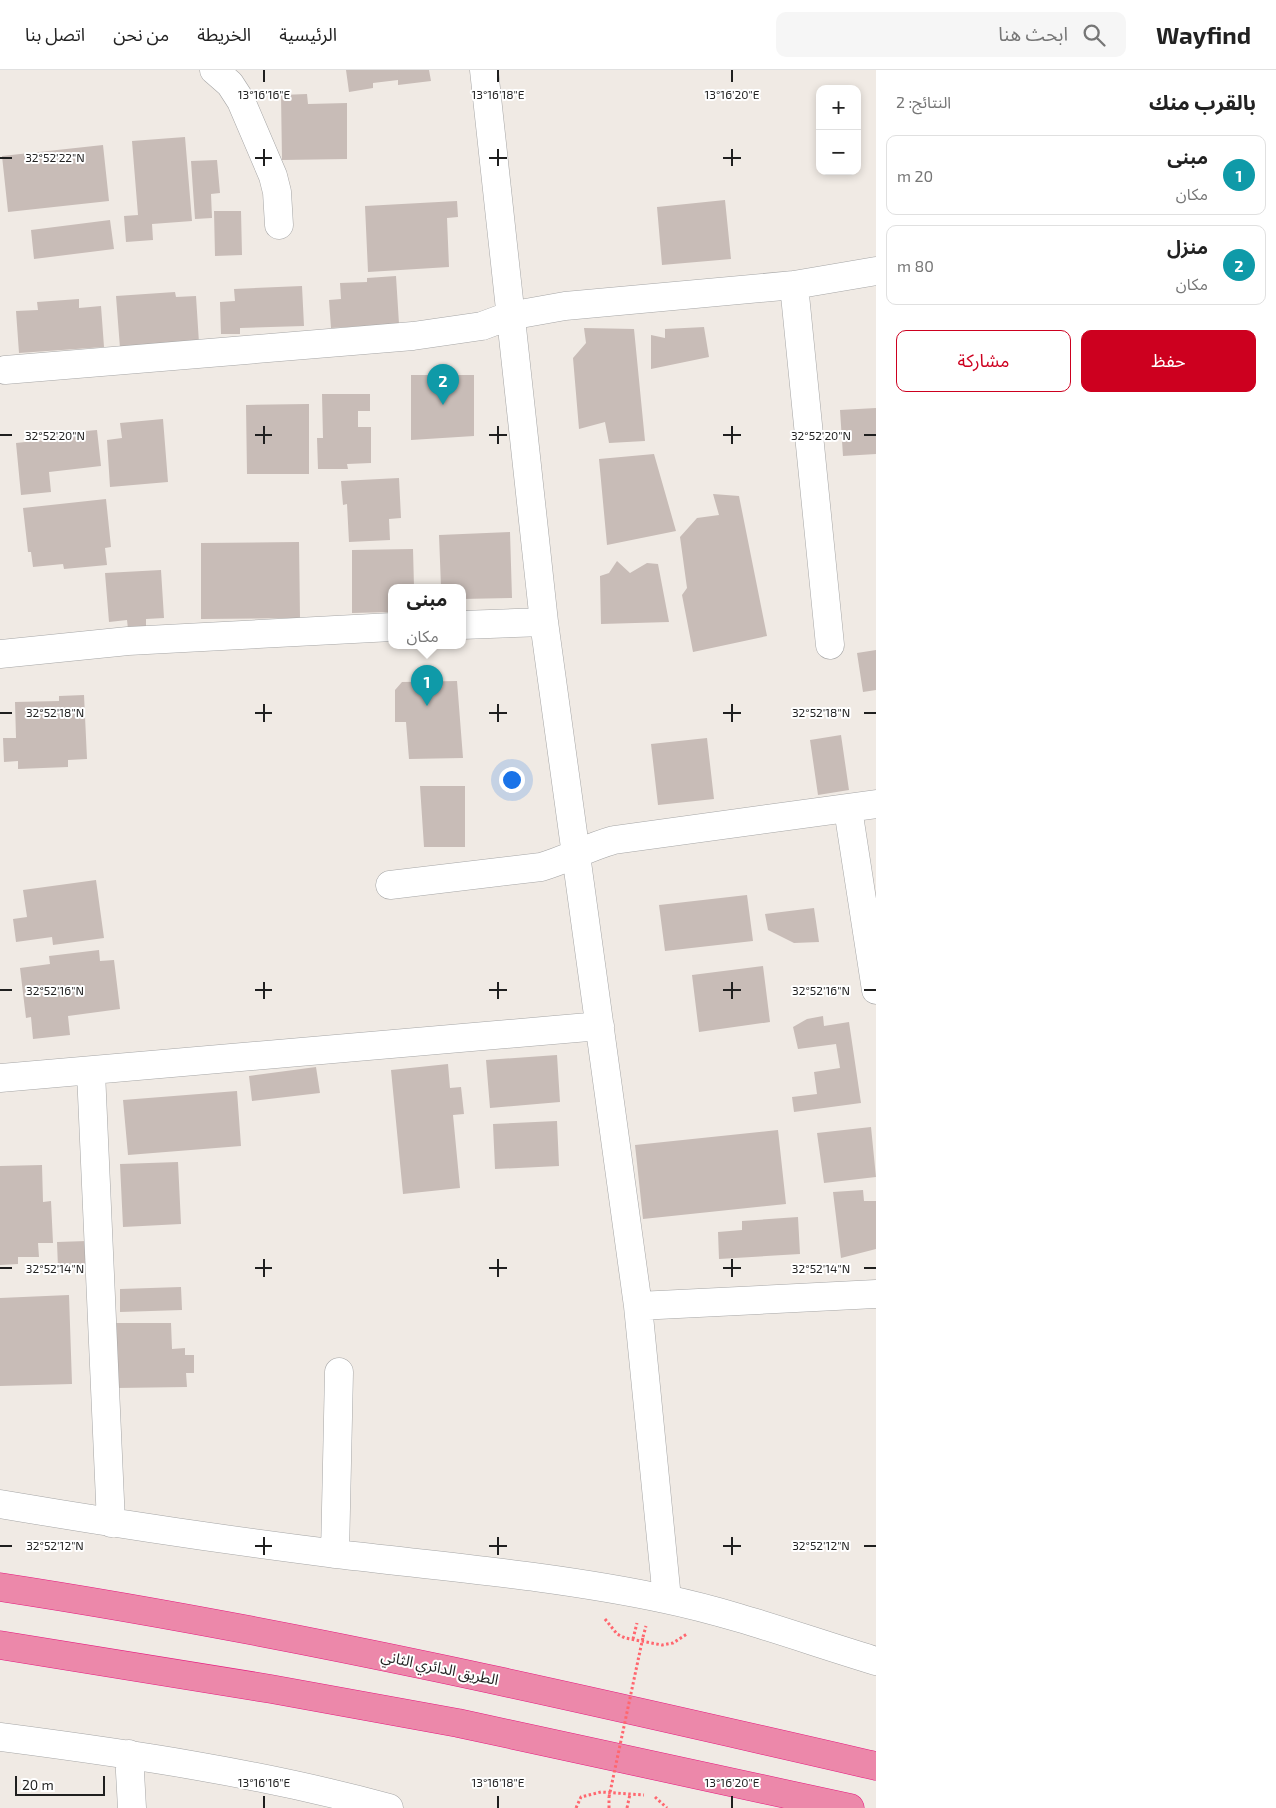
<!DOCTYPE html>
<html lang="ar">
<meta charset="utf-8">
<style>
body{margin:0;font-family:"Exo 2","Noto Sans Arabic",sans-serif;background:#f6f6f6;color:#222;direction:rtl}
.controls{position:absolute;right:15px;top:15px;display:grid;overflow:hidden;border-radius:10px;box-shadow:0 2px 8px #0003}
.controls button{width:45px;height:45px;display:grid;place-items:center;padding:0;border:0;border-bottom:1px solid #e0e0e0;background:#fff;color:#222;font:25px sans-serif}
.scale{position:absolute;left:15px;bottom:12px;width:90px;box-sizing:border-box;padding-left:5px;border:2px solid #1f1f1f;border-top:0;font-size:14px;line-height:18px;white-space:nowrap;color:#1f1f1f;-webkit-text-stroke:4px #fff;paint-order:stroke}
.you{position:absolute;left:511px;top:709px;width:18px;height:18px;margin:-12px;border:4px solid #fff;border-radius:50%;background:#1a73e8;box-shadow:0 0 0 8px #1a73e833}
.badge{display:grid;place-items:center;width:32px;height:32px;border-radius:50%;background:#cd001f;color:#fff;font-size:16px;font-weight:700}
.pin{position:absolute;translate:-50% -41px;filter:drop-shadow(0 1px 2px #0008)}
.pin::after{content:'';position:absolute;top:26px;width:18px;height:15px;background:inherit;clip-path:polygon(0 0,100% 0,50% 100%)}
.popup{position:absolute;left:388px;top:514px;width:78px;height:65px;box-sizing:border-box;display:grid;place-content:center;border-radius:10px;background:#fff;filter:drop-shadow(0 1px 4px #0005);font-size:16px;white-space:nowrap;color:#767676}
.popup b{font-size:19px;color:#222}
.popup::after{content:'';position:absolute;left:50%;top:100%;margin-left:-10px;border:10px solid transparent;border-top-color:#fff}
.list{margin:0;padding:0;list-style:none}
h2{display:flex;justify-content:space-between;align-items:center;height:65px;margin:0;padding:0 20px;font-size:21px}
h2 small{font-size:16px;font-weight:400;color:#767676}
.list li{display:grid;grid-template-columns:32px 1fr auto;gap:15px;align-items:center;box-sizing:border-box;height:80px;margin:0 10px 10px;padding:0 10px;border:1px solid #e0e0e0;border-radius:10px}
.list b{display:block;font-size:19px;white-space:nowrap}
.list p{margin:0;font-size:16px;white-space:nowrap;color:#767676}
.list em{font-size:16px;font-style:normal;color:#767676}
.actions{display:flex;gap:10px;padding:15px 20px}
.actions a{flex:1;padding:11px 0;border:1px solid #cd001f;border-radius:10px;text-align:center;font-size:18px;color:#cd001f}
.actions .main{background:#cd001f;color:#fff}
.icon{flex:none;width:28px;height:28px;fill:none;stroke:currentColor;stroke-width:2;stroke-linecap:round;stroke-linejoin:round}
.map{position:relative;flex:none;width:876px;height:1738px;overflow:hidden;direction:ltr}
header{display:flex;align-items:center;gap:30px;box-sizing:border-box;height:70px;padding:0 25px;background:#fff;border-bottom:1px solid #e0e0e0}
header strong{font-size:24px}
nav{display:flex;gap:28px;margin-inline-start:auto;font-size:18px}
.search{width:350px;height:45px;background:#f6f6f6;display:flex;align-items:center;gap:12px;box-sizing:border-box;padding:0 18px;border-radius:10px;color:#767676;font-size:19px}
main{display:flex}
aside{flex:1;background:#fff}
.map>svg:first-child{display:block}
.building{fill:#c8bcb7}
.lines{fill:none;stroke-linecap:round;stroke-linejoin:round}
.minor-casing{stroke:#a6a6a6;stroke-width:29}
.highway-casing{stroke:#e51a7f;stroke-width:29}
.path{stroke:#ff666e;stroke-width:3;stroke-dasharray:2.5 2.5;stroke-linecap:butt}
.minor{stroke:#fff;stroke-width:28}
.highway{stroke:#ec88aa;stroke-width:28}
.path-bridge{stroke:#ff666e;stroke-width:3;stroke-dasharray:2.5 2.5;stroke-linecap:butt}
.ticks{fill:none;stroke:#1f1f1f;stroke-width:2}
.labels{text-anchor:middle;dominant-baseline:central;stroke-width:4;stroke-linejoin:round;paint-order:stroke}
.street-label{font-size:15px;fill:#1f1f1f;stroke:#fff}
.ticks-label{font-size:12px;text-anchor:middle;fill:#1f1f1f;stroke:#fff;stroke-width:4;stroke-linejoin:round;paint-order:stroke}
</style>
<header>
<strong>Wayfind</strong>
<div class="search"><svg class="icon" aria-label="search" viewBox="0 0 24 24"><circle cx="10" cy="10" r="6"/><path d="M15 15l6 6"/></svg>ابحث هنا</div>
<nav><a>الرئيسية</a><a>الخريطة</a><a>من نحن</a><a>اتصل بنا</a></nav>
</header>
<main>
<aside>
<h2>بالقرب منك<small>النتائج: 2</small></h2>
<ul class="list">
<li><span class="badge" style="background:#0f9aa8">1</span><div><b>مبنى</b><p>مكان</p></div><em>20 m</em></li>
<li><span class="badge" style="background:#0f9aa8">2</span><div><b>منزل</b><p>مكان</p></div><em>80 m</em></li>
</ul>
<div class="actions"><a class="main">حفظ</a><a>مشاركة</a></div>
</aside>
<div class="map">
<svg width="876" height="1738" viewBox="0 0 876 1738">
<rect width="100%" height="100%" fill="#f0eae4"/>
<path class="building" d="M346,0H429L431,11L398,15V10L373,13V18L349,22Z
M307,24L308,34L347,33V89L282,90L281,25Z
M185,67L192,151L152,154L153,170L126,172L124,146L138,145L132,71Z
M103,75L109,131L8,142L2,86Z
M217,90L220,123L211,124L212,148L195,149L191,91Z
M725,130L731,189L662,195L657,137Z
M457,131L458,147L447,148L449,197L368,202L365,136Z
M214,141H241L242,185L215,186Z
M110,150L114,179L34,189L31,160Z
M396,206L399,254L331,258L329,230L341,229L340,213L367,212V208Z
M302,216L304,256L240,258V264H221L220,232L235,231L234,219Z
M175,222L176,227L196,226L199,273L120,278L116,226Z
M79,229V238L101,236L104,277L19,283L16,241L38,240L37,232Z
M704,257L709,287L651,299V265L665,268V259Z
M584,258L634,259L645,371L609,373L605,352L579,359L573,288L586,273Z
M411,305H474V366L411,370Z
M322,324H370V341H358V357H371V393L347,394L348,399H318L317,368H323Z
M309,334V404H247L246,335Z
M876,338V384L843,386L840,340Z
M163,349L168,412L110,417L107,370L122,368L120,353Z
M97,360L101,396L49,402L51,422L21,425L16,373L53,369V364Z
M654,384L676,461L607,475L599,389Z
M399,408L401,448L389,449L390,470L349,472L347,434L343,435L341,411Z
M713,424L739,426L767,566L693,582L682,525L687,518L680,467L697,448L719,445Z
M106,429L111,477L105,478L107,495L64,499L63,494L33,497L31,482H28L23,438Z
M510,462L512,528L462,529V517H441L439,465Z
M299,472L300,548L201,549V473Z
M413,479L414,517H392V542L352,543V480Z
M617,491L630,503L647,493L658,494L669,552L601,554L600,506L609,503Z
M161,500L164,548L146,549V558L128,559L127,550L109,552L105,503Z
M876,580V620L863,622L857,583Z
M457,611L463,688L409,689L406,652H395V620L402,612Z
M84,625L87,689L68,690V697L18,699V691L4,692L3,668H16L15,632L59,631V626Z
M841,665L849,720L818,725L810,670Z
M707,668L714,729L658,735L651,674Z
M420,716H465V777H424Z
M96,810L104,868L53,875L52,867L16,872L13,849L27,847L23,820Z
M747,825L753,871L665,881L659,835Z
M814,838L819,872L794,873L768,860L765,844Z
M99,880L100,891L114,890L120,939L68,946L70,965L33,969L31,947L26,948L20,898L50,894L49,886Z
M763,896L770,952L699,962L692,905Z
M823,946L824,956L849,952L861,1033L794,1042L792,1027L817,1024L814,1002L840,998L836,974L798,979L793,957L807,949Z
M557,985L560,1032L490,1038L486,990Z
M448,994L450,1018L461,1017L464,1044L453,1045L460,1118L403,1124L391,1000Z
M316,997L320,1023L252,1031L249,1006Z
M237,1021L241,1076L128,1085L123,1030Z
M557,1051L559,1096L495,1099L493,1054Z
M871,1057L876,1107L824,1113L817,1063Z
M778,1060L786,1134L643,1149L635,1075Z
M178,1092L181,1154L123,1157L120,1094Z
M42,1095L43,1132L51,1131L53,1173H38L39,1187H18V1194L0,1195V1096Z
M863,1120L864,1131H876V1179L841,1188L833,1122Z
M798,1147L800,1184L719,1189L718,1162L742,1160V1151Z
M87,1171L88,1196L58,1198L57,1172Z
M181,1217L182,1240L120,1242V1219Z
M69,1225L72,1314L0,1316V1228Z
M115,1253H171L172,1279L185,1278V1285H194V1303H186L187,1317L116,1318Z"/>
<g class="lines">
<g class="minor-casing">
<path id="minor" d="M214,0L230,14L241,31L273,106L277,122L279,155
M484,0L544,552L638,1236L667,1529
M794,215L830,575
M5,300L413,266L482,256L509,246L565,236L794,215L876,201
M462,555L544,552
M0,584L128,571L392,557
M848,739L876,920
M390,815L541,797C566,790 588,777 614,770L876,734
M91,1002L111,1453
M0,1008L600,956
M638,1236L876,1224
M0,1434C112,1453 224,1470 337,1484C446,1497 557,1506 665,1529C737,1544 806,1570 876,1591
M335,1484L339,1302
M0,1667C131,1684 261,1703 389,1738
M129,1684L132,1738"/>
</g>
<g class="highway-casing">
<path id="highway" d="M0,1517C295,1562 585,1629 876,1696
M0,1575L271,1619L458,1653L850,1738"/>
</g>
<path class="path" d="M605,1549L617,1564L625,1568L662,1575L673,1573L687,1564
M643,1567L646,1556
M633,1569L637,1553
M655,1727L667,1738
M576,1738L581,1727L601,1722L644,1725
M609,1738V1727
M627,1738L630,1724"/>
<use href="#minor" class="minor"/>
<use href="#highway" class="highway"/>
<path class="path-bridge" d="M609,1727L643,1567"/>
</g>
<path class="ticks" d="M264,0V12M498,0V12M732,0V12M264,79V96M498,79V96M732,79V96M0,88H12M255,88H272M489,88H507M723,88H741M264,356V374M498,356V374M732,356V374M0,365H12M255,365H272M489,365H507M723,365H741M864,365H876M264,634V652M498,634V652M732,634V652M0,643H12M255,643H272M489,643H507M723,643H741M864,643H876M264,912V929M498,912V929M732,912V929M0,920H12M255,920H272M489,920H507M723,920H741M864,920H876M264,1189V1207M498,1189V1207M732,1189V1207M0,1198H12M255,1198H272M489,1198H507M723,1198H741M864,1198H876M264,1467V1485M498,1467V1485M732,1467V1485M0,1476H12M255,1476H272M489,1476H507M723,1476H741M864,1476H876M264,1726V1738M498,1726V1738M732,1726V1738"/>
<g class="labels">
<g class="street-label">
<text transform="translate(440 1597) rotate(12)">الطريق الدائري الثاني</text>
</g>
</g>
<g class="ticks-label">
<text x="264" y="29">13°16'16"E</text>
<text x="498" y="29">13°16'18"E</text>
<text x="732" y="29">13°16'20"E</text>
<text x="55" y="92">32°52'22"N</text>
<text x="55" y="370">32°52'20"N</text>
<text x="821" y="370">32°52'20"N</text>
<text x="55" y="647">32°52'18"N</text>
<text x="821" y="647">32°52'18"N</text>
<text x="55" y="925">32°52'16"N</text>
<text x="821" y="925">32°52'16"N</text>
<text x="55" y="1203">32°52'14"N</text>
<text x="821" y="1203">32°52'14"N</text>
<text x="55" y="1480">32°52'12"N</text>
<text x="821" y="1480">32°52'12"N</text>
<text x="264" y="1717">13°16'16"E</text>
<text x="498" y="1717">13°16'18"E</text>
<text x="732" y="1717">13°16'20"E</text>
</g>
</svg>
<div class="controls">
<button>+</button>
<button>−</button>
</div>
<div class="scale">20 m</div>
<div class="you"></div>
<div class="pin badge" style="left:427px;top:636px;background:#0f9aa8">1</div>
<div class="popup"><b>مبنى</b>مكان</div>
<div class="pin badge" style="left:443px;top:335px;background:#0f9aa8">2</div>
</div>
</main>
